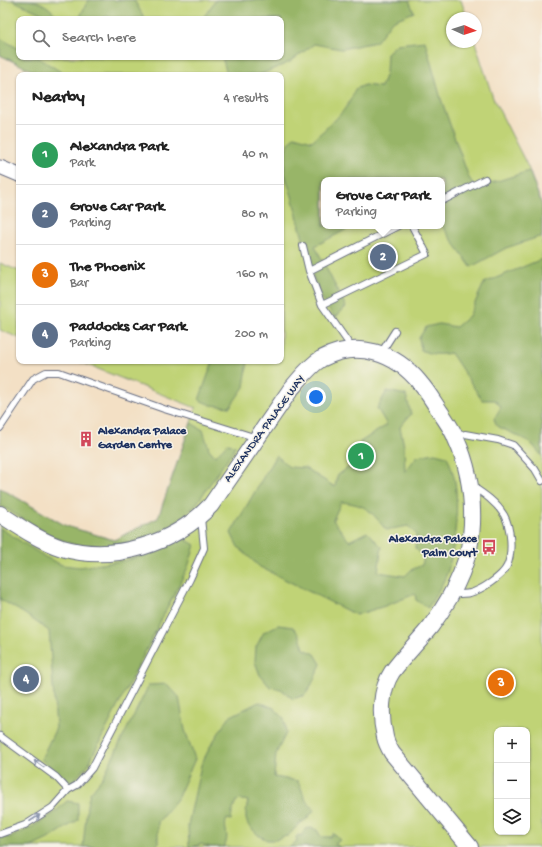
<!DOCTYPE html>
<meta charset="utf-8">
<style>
body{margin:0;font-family:"Gochi Hand",sans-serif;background:#f2f2f2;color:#222}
.controls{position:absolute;right:12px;bottom:12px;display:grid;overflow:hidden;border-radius:8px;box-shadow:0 1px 3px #0004}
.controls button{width:36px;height:36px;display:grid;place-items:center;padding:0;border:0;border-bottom:1px solid #e0e0e0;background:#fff;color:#222;font:20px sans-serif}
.compass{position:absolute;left:446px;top:12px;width:36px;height:36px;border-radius:50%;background:#fff;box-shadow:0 1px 3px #0004;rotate:93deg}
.you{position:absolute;left:316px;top:397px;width:14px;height:14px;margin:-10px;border:3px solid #fff;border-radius:50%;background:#1a73e8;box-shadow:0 0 0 6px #1a73e833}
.badge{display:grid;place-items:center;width:26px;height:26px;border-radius:50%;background:#7c3aed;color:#fff;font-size:13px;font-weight:700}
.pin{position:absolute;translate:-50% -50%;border:2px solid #fff;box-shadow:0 1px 4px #0006}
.popup{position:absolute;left:321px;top:177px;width:124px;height:52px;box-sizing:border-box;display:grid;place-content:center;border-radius:8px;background:#fff;filter:drop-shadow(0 1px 3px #0005);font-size:13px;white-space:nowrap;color:#767676}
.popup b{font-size:15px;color:#222}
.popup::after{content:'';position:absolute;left:50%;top:100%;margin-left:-8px;border:8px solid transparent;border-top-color:#fff}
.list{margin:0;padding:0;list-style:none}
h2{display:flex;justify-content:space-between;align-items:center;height:52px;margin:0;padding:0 16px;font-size:17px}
h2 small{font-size:13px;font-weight:400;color:#767676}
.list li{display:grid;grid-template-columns:26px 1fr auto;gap:12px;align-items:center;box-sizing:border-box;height:60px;padding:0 16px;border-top:1px solid #e0e0e0}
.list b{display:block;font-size:15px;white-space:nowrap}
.list p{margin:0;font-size:13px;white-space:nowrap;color:#767676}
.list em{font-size:13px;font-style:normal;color:#767676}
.icon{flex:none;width:22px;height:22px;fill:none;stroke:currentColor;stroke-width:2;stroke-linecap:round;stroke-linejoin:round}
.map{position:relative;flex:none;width:542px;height:847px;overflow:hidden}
.search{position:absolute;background:#fff;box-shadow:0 1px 3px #0004;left:16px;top:16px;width:268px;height:44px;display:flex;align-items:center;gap:10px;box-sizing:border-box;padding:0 14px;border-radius:8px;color:#767676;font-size:15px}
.panel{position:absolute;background:#fff;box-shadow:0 1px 3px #0004;left:16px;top:72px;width:268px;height:292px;border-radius:8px}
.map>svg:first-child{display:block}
.green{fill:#c0d376;stroke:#6e816a;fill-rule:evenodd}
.forest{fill:#98b567;stroke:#5a7262;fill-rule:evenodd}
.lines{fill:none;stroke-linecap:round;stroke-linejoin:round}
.service-casing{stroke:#676d82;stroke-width:8}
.minor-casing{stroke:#676d82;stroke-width:15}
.tertiary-casing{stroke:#676d82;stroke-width:18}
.service{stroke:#fff;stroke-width:6}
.minor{stroke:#fff;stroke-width:13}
.tertiary{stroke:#fff;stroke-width:16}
.oneway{stroke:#8d97ae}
.labels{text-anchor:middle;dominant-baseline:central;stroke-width:3;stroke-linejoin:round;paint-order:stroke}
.street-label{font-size:12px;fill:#1b2f5e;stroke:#f7f3e8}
.poi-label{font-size:12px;font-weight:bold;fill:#1b2f5e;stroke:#f7f3e8;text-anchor:start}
</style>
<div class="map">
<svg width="542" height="847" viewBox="0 0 542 847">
<rect width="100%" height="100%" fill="#f7f3e8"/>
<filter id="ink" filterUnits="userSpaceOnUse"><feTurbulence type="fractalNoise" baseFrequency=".025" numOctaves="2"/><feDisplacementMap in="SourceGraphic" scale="8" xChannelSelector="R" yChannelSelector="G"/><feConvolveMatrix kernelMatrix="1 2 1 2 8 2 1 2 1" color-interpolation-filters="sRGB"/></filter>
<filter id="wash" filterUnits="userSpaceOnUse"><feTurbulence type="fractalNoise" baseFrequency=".012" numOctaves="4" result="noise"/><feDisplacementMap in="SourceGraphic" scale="16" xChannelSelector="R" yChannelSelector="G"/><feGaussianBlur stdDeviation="0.9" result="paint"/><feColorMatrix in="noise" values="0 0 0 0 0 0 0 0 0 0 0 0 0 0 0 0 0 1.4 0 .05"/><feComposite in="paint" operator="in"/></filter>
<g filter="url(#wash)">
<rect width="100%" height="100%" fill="#f3e0c5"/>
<path class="green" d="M0,0H461L467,18H452V42H475L493,98L528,167L542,205V847H0V488L66,526L114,540L158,518L196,408L78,361H281V75H41L0,55ZM19,19H281V57H19ZM324,180H442V226H324ZM497,730H527V832H497Z
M0,263L19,271V338L0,330Z"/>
<path class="forest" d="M12,0C36,0 43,0 58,17L68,19H54Z
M88,0H134L145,19H111L108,16L100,19H79Z
M216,0H409L414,12L392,21L376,42L341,49L314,44L290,62L259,75H230L226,71L222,57H281V19H202Z
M0,38L19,49V57H37L66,75H41L0,55Z
M425,41L441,99L469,178L476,188L529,171L542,205V236L506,248L471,267L442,226V180H324V226H353L315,246L346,307L335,318L323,300L312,274L292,196L284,172L283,153L294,136L312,141C329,125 348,112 355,89L365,85L381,87L386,73L387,53L397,44Z
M542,259V456L530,442L497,426L494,419L501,407L495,400H482L451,353C440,355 431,355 421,350L419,338L426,327L439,324L456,327L469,316L484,283Z
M213,361H248L244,387L230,407L211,405L199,400Z
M387,391L406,395L411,414L400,427L404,446L405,472L417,456L435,453L447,456C450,464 454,473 455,482C459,506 455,543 449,567C445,582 435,595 428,608L416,600L415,594L385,606L356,615L260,567L238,547L231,533L276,455L289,467L305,468L335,487L337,476L354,463L368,459L360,442L387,425L377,408ZM341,502C368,505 370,510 386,530L408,526L416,534L415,548L424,557L422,565L411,570L405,576L378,572L382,547L367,532L349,541L333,520Z
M191,423L203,430L209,449L215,456L227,444L235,445L232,452L195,506L173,525L155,534L121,547L75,545L51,536L0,505V488L66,526L114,540L158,518Z
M0,528L45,557L62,565L80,567L128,560L161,548L183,538L195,545L188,567L88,765L70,784L41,759L56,728L49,631L25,614L0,599Z
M278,625L293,627L300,636L304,649L315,654L321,664L310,688L305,695L293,699L281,689L270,687L260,675L255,662L256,647L264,632Z
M167,684L179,697L185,730L195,759L177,799L158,822V843L156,847H83L87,805L90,793L103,777L149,685Z
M259,702L274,708L284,718L286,733L276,754L274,777L298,781L306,800L314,810L307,819L299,824L288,836L281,837L276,840H267L258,835L248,825L246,819V811L248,801L243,800L236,801L232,813L231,820L227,819C222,828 231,835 224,847H211L201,844L193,847H189L188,825L201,765L211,745L229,717Z
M67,801L78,803V820L48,839L31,847H0V838L12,837L32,827L53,814Z
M310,828L317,830L321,837H329L333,835V833L340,840L335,844L340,847H290L297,841L296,837L298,835L301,836L305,829Z"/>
</g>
<g filter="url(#ink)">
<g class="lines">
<g class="service-casing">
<path id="service" d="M442,201L485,179
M303,246L309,271L322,305L352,348
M309,271L398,226
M322,305L427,254L412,226
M381,353L395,331
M0,428L33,379L46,372H59L164,409L257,438
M456,438L465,434L498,440L513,445L535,469L542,481
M454,594C459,594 465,594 470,593C481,590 502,577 507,566C513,552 511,528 504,515C496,502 484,494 472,486
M0,736L56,777L68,790
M0,834L25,825L53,807L68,790L77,785L92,768L190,579L204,548L201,518"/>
</g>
<g class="minor-casing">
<path id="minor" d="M0,167L19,175"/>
</g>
<g class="tertiary-casing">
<path id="tertiary" d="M0,514C20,527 40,541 62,548C114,563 174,544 211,505L291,389C300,379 309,366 321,359C357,340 395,352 420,383C428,392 434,403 441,413C446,421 453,430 456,439C468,465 473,496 472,524C471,562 453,596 431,626C418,642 404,656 392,672C380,690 380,717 385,737C386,742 389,748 392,753L470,847"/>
</g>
<use href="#service" class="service"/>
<use href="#minor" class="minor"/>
<use href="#tertiary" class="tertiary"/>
</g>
<defs><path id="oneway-shaft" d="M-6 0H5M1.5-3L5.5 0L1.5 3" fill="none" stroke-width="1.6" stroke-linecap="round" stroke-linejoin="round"/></defs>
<g class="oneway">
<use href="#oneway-shaft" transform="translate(39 764) rotate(-144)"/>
<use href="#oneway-shaft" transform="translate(35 818) rotate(-33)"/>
</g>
</g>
<defs>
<g id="building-bare" transform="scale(1.2)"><path d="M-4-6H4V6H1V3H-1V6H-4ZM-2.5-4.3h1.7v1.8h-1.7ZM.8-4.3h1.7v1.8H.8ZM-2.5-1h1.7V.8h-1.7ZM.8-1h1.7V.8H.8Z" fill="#d1495b" stroke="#f7f3e8" stroke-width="2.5" paint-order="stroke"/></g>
<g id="bus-bare" transform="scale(1.2)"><path d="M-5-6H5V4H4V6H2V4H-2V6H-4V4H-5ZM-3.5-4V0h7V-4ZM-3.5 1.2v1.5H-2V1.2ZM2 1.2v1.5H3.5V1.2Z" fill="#d1495b" stroke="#f7f3e8" stroke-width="2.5" paint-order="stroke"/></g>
</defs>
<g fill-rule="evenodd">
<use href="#building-bare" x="86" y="439"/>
<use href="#bus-bare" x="489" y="547"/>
</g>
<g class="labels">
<g class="street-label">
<text transform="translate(265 429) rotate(-54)">ALEXANDRA PALACE WAY</text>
</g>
<g class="poi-label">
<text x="98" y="432">Alexandra Palace<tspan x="98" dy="14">Garden Centre</tspan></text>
<text x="477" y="540" text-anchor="end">Alexandra Palace<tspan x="477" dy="14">Palm Court</tspan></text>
</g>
</g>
</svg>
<div class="controls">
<button>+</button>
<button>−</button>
<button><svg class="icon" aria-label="layers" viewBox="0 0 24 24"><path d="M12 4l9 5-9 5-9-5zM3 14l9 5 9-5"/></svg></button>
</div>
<svg class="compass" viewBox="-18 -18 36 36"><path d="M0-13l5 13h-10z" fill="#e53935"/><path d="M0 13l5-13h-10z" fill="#767676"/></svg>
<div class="you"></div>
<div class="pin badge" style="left:361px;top:456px;background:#2e9e5b">1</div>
<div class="pin badge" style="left:383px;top:257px;background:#5c6f8a">2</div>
<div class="popup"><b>Grove Car Park</b>Parking</div>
<div class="pin badge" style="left:501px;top:683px;background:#e8710a">3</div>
<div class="pin badge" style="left:26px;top:679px;background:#5c6f8a">4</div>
<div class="search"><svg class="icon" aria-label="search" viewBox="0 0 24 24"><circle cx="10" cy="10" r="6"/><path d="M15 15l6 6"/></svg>Search here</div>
<section class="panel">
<h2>Nearby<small>4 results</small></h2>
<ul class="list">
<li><span class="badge" style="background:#2e9e5b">1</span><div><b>Alexandra Park</b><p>Park</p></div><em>40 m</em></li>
<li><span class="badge" style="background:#5c6f8a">2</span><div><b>Grove Car Park</b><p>Parking</p></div><em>80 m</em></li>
<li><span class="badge" style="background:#e8710a">3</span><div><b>The Phoenix</b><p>Bar</p></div><em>160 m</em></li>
<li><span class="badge" style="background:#5c6f8a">4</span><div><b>Paddocks Car Park</b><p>Parking</p></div><em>200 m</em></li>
</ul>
</section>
</div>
